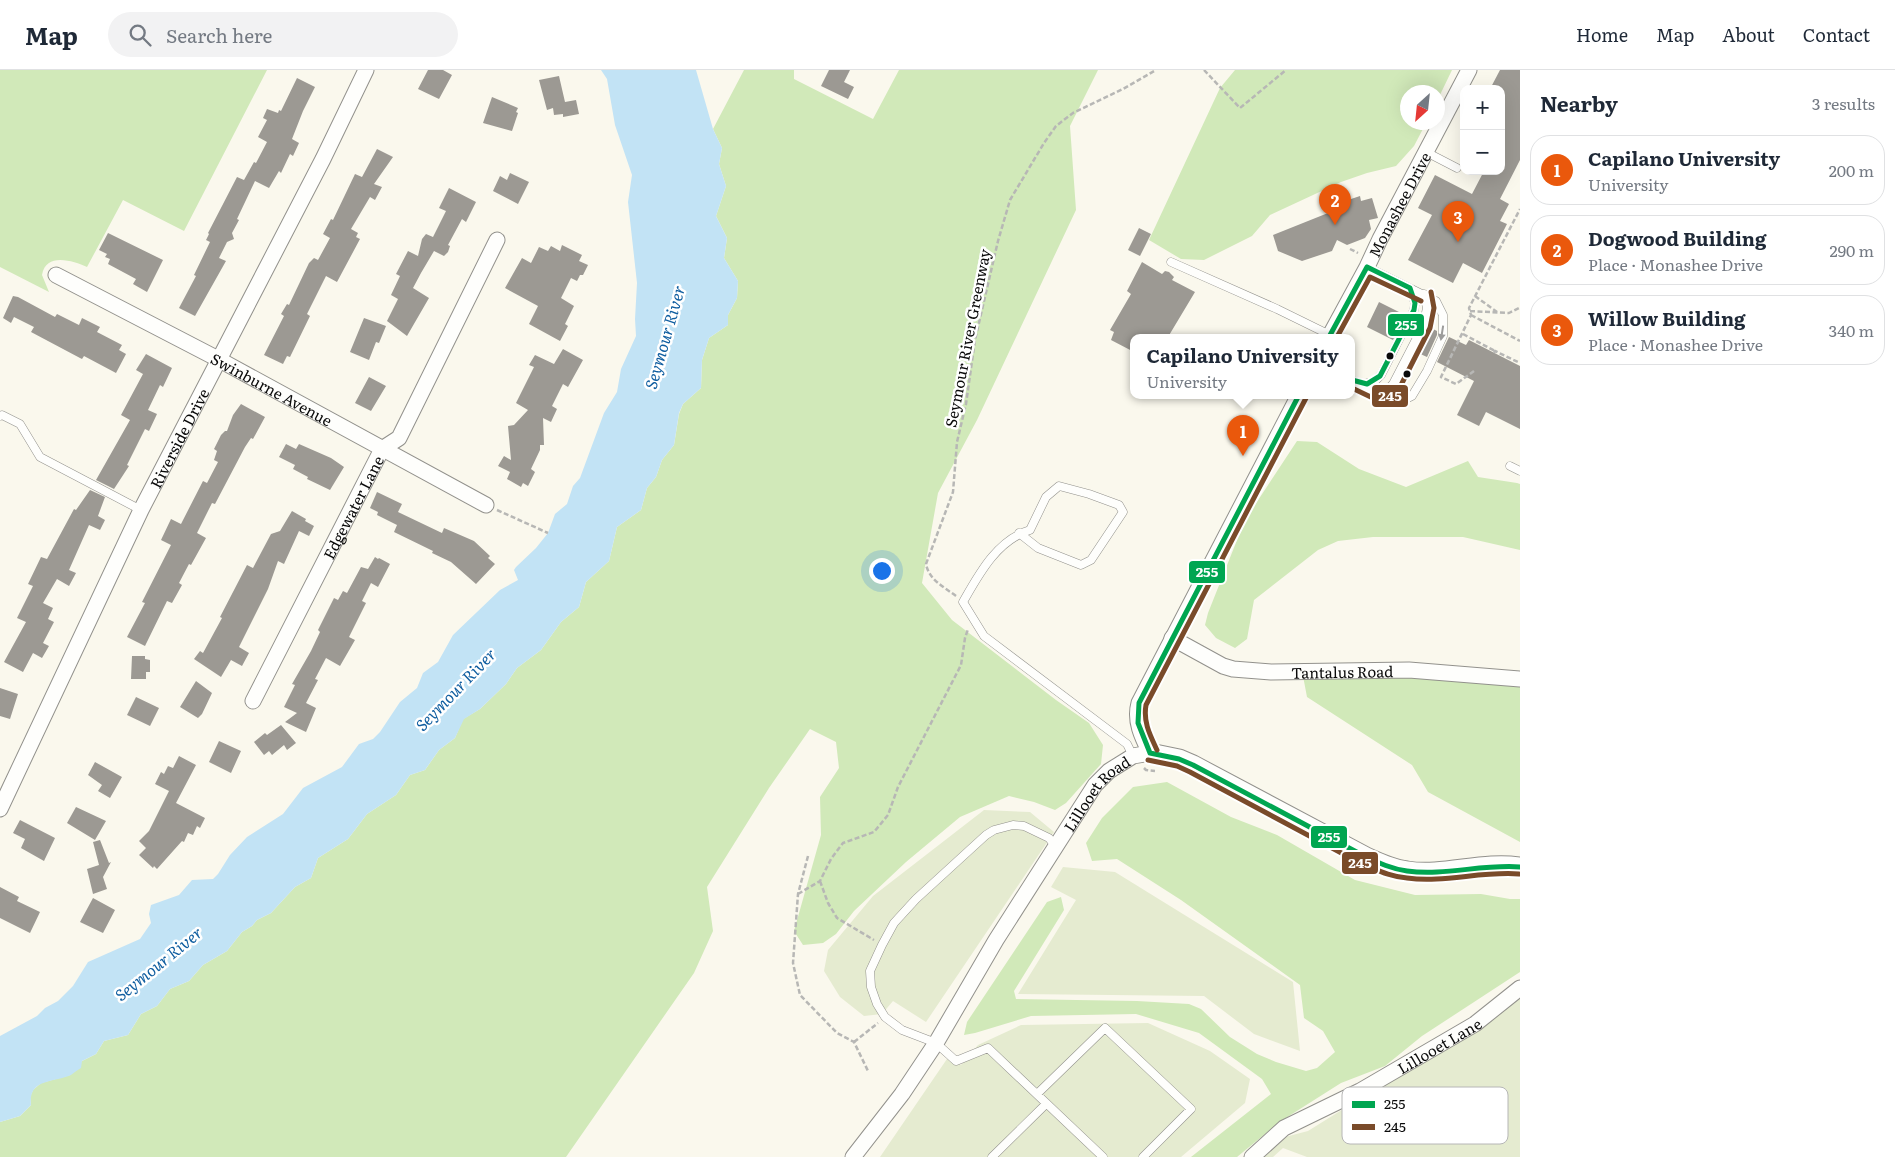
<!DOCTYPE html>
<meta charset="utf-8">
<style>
body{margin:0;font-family:Literata,serif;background:#f2f2f3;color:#1f2937}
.controls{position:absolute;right:15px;top:15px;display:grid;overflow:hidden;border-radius:10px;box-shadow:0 5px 20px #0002}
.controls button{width:45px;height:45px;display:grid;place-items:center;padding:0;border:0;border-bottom:1px solid #e0e1e3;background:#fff;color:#1f2937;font:25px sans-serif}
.compass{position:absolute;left:1400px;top:15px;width:45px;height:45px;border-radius:50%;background:#fff;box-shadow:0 5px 20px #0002;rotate:207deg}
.you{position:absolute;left:881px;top:500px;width:18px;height:18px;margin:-12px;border:4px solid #fff;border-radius:50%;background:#1a73e8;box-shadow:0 0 0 8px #1a73e833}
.badge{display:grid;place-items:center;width:32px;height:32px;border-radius:50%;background:#ea580c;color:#fff;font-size:16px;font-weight:700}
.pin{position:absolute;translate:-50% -41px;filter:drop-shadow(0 1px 2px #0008)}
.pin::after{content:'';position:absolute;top:26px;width:18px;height:15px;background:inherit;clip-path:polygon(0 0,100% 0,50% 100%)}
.popup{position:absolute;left:1130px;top:264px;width:225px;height:65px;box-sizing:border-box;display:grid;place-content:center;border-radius:10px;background:#fff;filter:drop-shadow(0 1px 4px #0005);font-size:16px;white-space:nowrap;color:#747a83}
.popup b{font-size:19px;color:#1f2937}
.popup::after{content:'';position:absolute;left:50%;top:100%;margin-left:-10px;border:10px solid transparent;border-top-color:#fff}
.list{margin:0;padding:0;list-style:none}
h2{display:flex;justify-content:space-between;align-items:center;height:65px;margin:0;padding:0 20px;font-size:21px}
h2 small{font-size:16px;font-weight:400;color:#747a83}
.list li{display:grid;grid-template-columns:32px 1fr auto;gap:15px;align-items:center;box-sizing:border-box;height:70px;margin:0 10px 10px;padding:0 10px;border:1px solid #e0e1e3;border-radius:20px}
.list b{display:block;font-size:19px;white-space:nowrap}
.list p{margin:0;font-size:16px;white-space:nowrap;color:#747a83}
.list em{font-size:16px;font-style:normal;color:#747a83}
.icon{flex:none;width:28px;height:28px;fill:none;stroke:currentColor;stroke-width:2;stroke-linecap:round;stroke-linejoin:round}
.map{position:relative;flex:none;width:1520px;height:1087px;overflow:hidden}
header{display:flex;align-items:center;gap:30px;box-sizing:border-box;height:70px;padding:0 25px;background:#fff;border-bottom:1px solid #e0e1e3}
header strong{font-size:24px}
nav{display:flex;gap:28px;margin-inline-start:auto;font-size:18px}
.search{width:350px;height:45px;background:#f2f2f3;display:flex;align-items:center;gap:12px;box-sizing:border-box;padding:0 18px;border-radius:28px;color:#747a83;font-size:19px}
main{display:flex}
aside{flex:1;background:#fff}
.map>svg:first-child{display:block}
.forest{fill:#d1e9b9}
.cemetery{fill:#e5ebd0}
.water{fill:#c2e3f5}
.building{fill:#9c9993}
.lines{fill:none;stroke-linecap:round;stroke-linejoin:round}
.service-casing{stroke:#92918c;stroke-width:9}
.minor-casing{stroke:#92918c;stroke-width:17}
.tertiary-casing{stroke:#92918c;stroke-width:21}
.path{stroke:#b7b7b5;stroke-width:2.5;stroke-dasharray:5 2.5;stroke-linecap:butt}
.service{stroke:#fefefc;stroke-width:8}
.minor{stroke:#fefefc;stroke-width:15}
.tertiary{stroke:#fefefc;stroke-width:19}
.bus-1-casing{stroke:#fff;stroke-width:9}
.bus-2-casing{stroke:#fff;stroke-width:9}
.bus-1{stroke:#00a651;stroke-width:5}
.bus-2{stroke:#7a4b2a;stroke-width:5}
.oneway{fill:#9c9c9b}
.bus-dot{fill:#0a0a0a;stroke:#fff;stroke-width:2}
.labels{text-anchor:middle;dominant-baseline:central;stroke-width:5;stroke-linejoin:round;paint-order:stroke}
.street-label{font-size:15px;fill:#0a0a0a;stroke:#fff}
.water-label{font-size:16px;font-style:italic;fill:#105ea0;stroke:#fff}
.key{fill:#fff;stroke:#b6b6b6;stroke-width:1}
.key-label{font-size:14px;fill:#0a0a0a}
.line-badge{stroke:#fff;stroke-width:2}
.badge-label{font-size:14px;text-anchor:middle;font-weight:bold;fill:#fff}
</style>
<header>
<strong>Map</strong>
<div class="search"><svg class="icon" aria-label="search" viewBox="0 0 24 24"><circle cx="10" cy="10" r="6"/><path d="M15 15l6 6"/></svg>Search here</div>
<nav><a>Home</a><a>Map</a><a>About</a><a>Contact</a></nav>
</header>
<main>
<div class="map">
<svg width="1520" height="1087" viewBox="0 0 1520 1087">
<rect width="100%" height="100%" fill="#faf8ed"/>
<path class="forest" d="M0,0H267L184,161L123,130L87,197C73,191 46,182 42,205L49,222L0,197Z
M744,0H794V9L873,49L899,0H1098L1070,56L1076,140L977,350L938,423L922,513L952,550L1056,630L1089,653L1103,675L1101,694L1066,733L1055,740L1034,732L1009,726L960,747L906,792L854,841L836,864L823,873L803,875L794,861L821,765L820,727L839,698L836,672L810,659L769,718L707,817L713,861L694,903L566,1087H0V1052L20,1046L31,1035L30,1027L33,1020L41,1013L70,1005L82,991L96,984L104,971L128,965L141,944L157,936L170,919L189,911L203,895L227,881L242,862L252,856L257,850L271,843L295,817L311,808L318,788L348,769L367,744L396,725L410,705L425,700L439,680L455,668L463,649L480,639L506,614L517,598L541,580L561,552L579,537L586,512L609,491L617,457L641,440L647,418L656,407L662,390L674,375L679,344L683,334L701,318L702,290L709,268L728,255V245L737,228L738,211L724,188L727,168L716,146L726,116L719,94L722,78L713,59Z
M1235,0H1452L1438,29V22H1408V52L1426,53L1414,76L1396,96L1367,103L1341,112L1270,145L1252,166L1204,190L1181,189L1149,170L1220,18Z
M1297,371L1317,372L1359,399L1406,417L1468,391L1478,407L1517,413L1520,414V480L1463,467H1373L1338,471L1318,480L1254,530L1247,569L1235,578L1216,568L1205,555L1208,543L1245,450Z
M1425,605L1520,613V772L1428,722L1412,695L1307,627L1303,606Z
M1167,712L1231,747L1277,765L1355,810L1415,825L1481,824L1510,829H1520V902L1422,966L1385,996L1341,1013L1281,1051L1237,1087H1191L1271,1024L1262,1009L1199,963L1136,944L1031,946L975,963L964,965L967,952L1047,832L1061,827L1064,840L1014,921L1016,929L1137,931L1189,934L1201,939L1230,967L1257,984L1276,992L1306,1001L1317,998L1335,982L1323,961L1304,948L1300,915L1181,830L1117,789L1092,791L1086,773L1102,748L1133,717Z"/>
<path class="cemetery" d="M984,740L1030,742L1054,762L926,952L893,931L882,944L864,946L840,927L824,901L828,880L873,826Z
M1063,797L1115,802L1293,912L1300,981L1254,964L1204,926L1018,924L1076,830L1051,817Z
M1520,929V1087H1307L1283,1078L1273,1087H1263L1285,1067L1308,1061Z
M1148,953L1210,981L1250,1009L1245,1033L1181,1087H880L949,986L961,995L978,975L1021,955Z"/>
<path class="water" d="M601,0H696L713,59L722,78L719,94L726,116L716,146L727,168L724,188L738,211L737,228L728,245V255L709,268L702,290L701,318L683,334L679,343L674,375L662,390L656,407L647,418L641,440L617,457L609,491L586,512L579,537L561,552L541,580L517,598L506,614L480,639L464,649L455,668L439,680L425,700L410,705L396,725L367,744L348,769L318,788L311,808L295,817L271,843L257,850L252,856L242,862L227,881L203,895L189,911L170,919L157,936L141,944L128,965L104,971L96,984L82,991L81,998C77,1000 74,1003 71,1005C54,1013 28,1008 31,1035L20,1046L0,1052V966L37,946L45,938L58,931L73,916L88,892L140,869L151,853L149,844L151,835L179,825L192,810L213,809L218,804L230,785L247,767L283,744L303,718L342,697L359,674L373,669L380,662L400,632L417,618L423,603L438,592L453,565L500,520L518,510L514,500L516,497L536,478L548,463L555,444L567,434L573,416L580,408L604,343L617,322L621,299L636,266L635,249L637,213L628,132L632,105L615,55L607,9Z"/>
<path class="building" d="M428,0H443L452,5L439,29L418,19Z
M829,0H850L844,12L854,17L848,29L821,16Z
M1500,0H1520V90L1500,129L1509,134L1500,151L1507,154L1482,203L1463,193L1453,213L1408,190L1432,145L1418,138L1435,105L1472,124L1484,101H1501V19H1490Z
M559,6L565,32L576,30L579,44L563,47V44L554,45L553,38L547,40L539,10Z
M297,8L315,17L303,41L292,69L299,73L293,86L290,84L281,103L279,101L269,118L255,111L237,149L239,150L232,163L234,169L227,172L219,188L226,191L195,246L179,238L196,206L194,205L210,172L206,170L209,164L208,163L237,107L244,110L254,92L256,93L267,72L258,67L267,50L263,48L267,39L278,43L279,40L281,41Z
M492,27L518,38L516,42L518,43L512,61L483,53Z
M377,79L393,87L374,114L382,117L375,130L370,127L351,159L358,163L356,167L360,169L337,212L326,206L307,244L310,246L290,287L287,286L283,294L264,285L284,246L281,244L287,234L289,235L309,193L314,188L318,190L330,168L323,164L331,149L333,150L355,104L362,107Z
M510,103L529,112L518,134L493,121L500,106L507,110Z
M449,118L476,132L466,152L462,149L448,175L450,176L448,182L444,186L434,181L421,203L413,218L429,228L407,266L387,251L398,229L391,225L400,206L396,204L408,181L418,186L422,169L426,164L433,167L446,141L439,138Z
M1360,126L1361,131L1372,128L1378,148L1369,150L1371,159L1365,168L1347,175L1337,170L1332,181L1302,191L1278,181L1273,165L1343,137L1342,132Z
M1139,158L1151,164L1140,186L1128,180Z
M108,163L163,190L147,222L133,214L136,209L108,194L110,189L105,187L107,184L99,180Z
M562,175L582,185L579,191L588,195L583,205H580L577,211L571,208L561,228L574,236L565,254L568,256L560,271L529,254L538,236L505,218L522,188L531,193L539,177L548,181L551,176L560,181Z
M1142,192L1162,204L1165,201L1169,202L1174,207L1172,210L1195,222L1168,267H1134V282L1111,270L1114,262L1110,260L1131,224L1127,221Z
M13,226L18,227L55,247L57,244L79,255L82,248L100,257L97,262L122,275L119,280L126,284L116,303L84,286L82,289L80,288L31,262L34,257L14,247L11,253L3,248Z
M1379,232L1405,245L1393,270L1367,257Z
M364,248L386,256L379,273L376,272L369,290L350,282Z
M1429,257L1437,261V265L1427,287L1416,282Z
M1449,267L1466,275L1469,270L1520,296V359L1486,342L1479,356L1457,345L1474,311L1437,292Z
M563,279L583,290L568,317L563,314L552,336L557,339L551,352L543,348L544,375H540V380L531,399L535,402L528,416L523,413L521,417L507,409L510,402L498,396L504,386L511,390L508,356L514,355L528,340L516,333L534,297L529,295L535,285L554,294Z
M146,284L172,298L163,317L160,315L148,340L157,344L149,361L145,359L127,395L129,396L114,419L96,410L130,350L121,345L143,304L136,300Z
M369,307L386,316L371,341L355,333Z
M241,334L265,347L253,369L251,368L245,377L215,434L212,433L197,463L206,468L191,495L189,494L179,513L182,515L172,533L167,531L145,576L127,567L145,533L142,532L171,475L161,470L171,449L181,454L203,411L207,413L218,392L214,390L217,381L214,379L221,365L225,361H227L233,345Z
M286,374L296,379L299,374L331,388L344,397L330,420L307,409L308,407L293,399L295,395L279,387Z
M90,420L105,427L98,446L105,450L100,460L89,455L69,500L76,503L69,516L57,509L43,533L53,538L48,549L54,552L43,573L49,576L42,588L33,583L23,602L4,592L26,552L17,548L33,516L28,514L41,487L47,489L74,439L76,440Z
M377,422L402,434L398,442L442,463L444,458L474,471L490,486L488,488L495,494L476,514L451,492L432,483L433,481L394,462L397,455L377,445L378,442L370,438Z
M292,441L306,449L305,451L314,456L309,466L299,461L284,494L278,491L268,519L239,577L249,583L242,596L231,590L221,607L194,589L200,581L203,583L222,548L220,547L247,495L253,498L271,464L280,461Z
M375,487L378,489L379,488L390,494L378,517L371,513L362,531L366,533L349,567L355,570L340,596L326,588L315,609L318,610L306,633L316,638L306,662L285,652L297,643L284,637L295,615L292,614L311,581L320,562L318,560L334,528L338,530L343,521L347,523L361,497L368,499Z
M132,586H145V589L150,590V602H146V609H131Z
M196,611L212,623L202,644L198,648L180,637Z
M0,618L18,624L10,649L0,646Z
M136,627L159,638L150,656L127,645Z
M281,655L296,673L287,680L284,675L272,685L269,681L264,685L254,672L265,663L267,665Z
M219,671L241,681L231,703L209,692Z
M179,686L196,695L176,733L205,748L200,758L197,756L193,765L188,763L184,772L182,771L157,799L154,796L153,798L139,785L146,778L139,771L149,761L169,721L155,714L161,702L164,704L168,696L173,698Z
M95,692L122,707L110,728L98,721L102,715L88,705Z
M76,737L106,751L95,770L67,753Z
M20,750L55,768L44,791L21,778L25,769L13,763Z
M100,770L109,793L111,792L103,807L107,819L93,824L87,799L99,795L93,772Z
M0,817L19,827L17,831L40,842L30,863L0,848Z
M93,828L115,840L103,863L80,852Z"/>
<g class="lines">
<g class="service-casing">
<path id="service" d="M1426,82L1457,98
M1171,192L1277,239L1330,265
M1352,310L1398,333L1412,326L1427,301L1443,266V245L1436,231L1367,197
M1360,315L1375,311L1381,305L1414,240L1415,233L1410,218
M1377,323L1388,319L1393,314L1423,256L1427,238L1424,224
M0,346L2,345L20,354L40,387L141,440
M1510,396L1520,401
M1019,463L1038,478L1081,495L1091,490L1123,442L1119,435L1089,424L1059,416L1046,427L1030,460C997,470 979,504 963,532L984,566L1127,674L1133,686
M1056,777L1049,768L1024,756L1013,755L994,760L986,765L916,829L894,853L882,875L870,901L871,917L877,934L885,947L902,960L936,973L956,991L988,978L1103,1087
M1037,1024L1105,958L1191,1039L1143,1087
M992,1087L1046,1034"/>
</g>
<g class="minor-casing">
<g id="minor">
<path id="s1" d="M56,205L218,289L486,435"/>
<path id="s2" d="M1329,267L1367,197L1380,169L1469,0"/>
<path id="s3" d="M1172,568L1223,596L1233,599L1271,602L1409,600L1520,609"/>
<path id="s4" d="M253,631L382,379L399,368L497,170"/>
<path id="s5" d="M0,739L141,440L323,89L366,0"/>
<path id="s6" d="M853,1087L902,1024L936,973L996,870L1095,715L1109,701L1133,686L1150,683C1142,667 1134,651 1139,633L1299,325"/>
<path id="s7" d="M1252,1087L1284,1058L1360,1021L1475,954L1520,918"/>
</g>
</g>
<g class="tertiary-casing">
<path id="tertiary" d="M1150,683L1179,689L1193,695L1366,787C1379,793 1392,799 1407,801C1444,807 1482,791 1520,797"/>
</g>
<path class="path" d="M1204,0L1240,38L1286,0
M1350,179L1358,183
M1475,226L1497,242
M1470,241L1509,243L1519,238
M1471,245L1520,271
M1463,264L1495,281
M1494,283L1495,281L1520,293
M1474,301L1456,314L1441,307L1471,245L1469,238L1520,139
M497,440L548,463
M956,526C944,517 929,510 926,494L953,422L957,372L966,334L975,270L998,171L1010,130L1044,73L1056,56L1073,43L1123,19L1156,0
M1144,698L1146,700L1155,701
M808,786L798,824L793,893L800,925L837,963L854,972L868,1001
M820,811L828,833L837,848L874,870
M798,824L820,811L831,789L843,773L874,762L888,745L898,717L961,595L965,568L968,559
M854,972L878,953"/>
<use href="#service" class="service"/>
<use href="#minor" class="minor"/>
<use href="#tertiary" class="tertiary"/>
<g class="bus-1-casing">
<path id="bus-1" d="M1329,267L1367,197
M1352,310L1367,314L1380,306L1414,240L1415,233L1410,218L1367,197
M1150,683L1138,653L1139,633L1299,325
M1150,683L1179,689L1193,695L1366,787C1379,793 1392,799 1407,801C1445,806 1482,794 1520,797"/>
</g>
<g class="bus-2-casing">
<path id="bus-2" d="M1337,267L1370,207L1421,231
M1352,318L1377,330L1391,326L1399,319L1430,258L1434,238L1431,222
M1157,680C1150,665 1143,652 1146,635L1306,328
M1148,690L1177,696L1190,702L1362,794C1377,800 1391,807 1407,808C1444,813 1481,801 1519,804"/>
</g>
<use href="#bus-1" class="bus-1"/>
<use href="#bus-2" class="bus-2"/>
</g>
<defs><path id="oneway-solid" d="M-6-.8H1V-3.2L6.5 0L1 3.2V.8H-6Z" transform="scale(1.25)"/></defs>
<use class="oneway" href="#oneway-solid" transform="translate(1442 263) rotate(99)"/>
<g class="bus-dot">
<circle cx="1390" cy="286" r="4.5"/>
<circle cx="1407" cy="304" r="4.5"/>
</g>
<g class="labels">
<g class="street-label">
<text stroke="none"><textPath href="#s2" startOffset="150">Monashee Drive</textPath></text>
<text transform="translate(967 268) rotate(-79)">Seymour River Greenway</text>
<text stroke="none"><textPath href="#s1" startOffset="244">Swinburne Avenue</textPath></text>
<text stroke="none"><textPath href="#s5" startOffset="412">Riverside Drive</textPath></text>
<text stroke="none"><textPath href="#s4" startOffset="218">Edgewater Lane</textPath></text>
<text stroke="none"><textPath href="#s3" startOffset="178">Tantalus Road</textPath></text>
<text stroke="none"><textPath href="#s6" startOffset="439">Lillooet Road</textPath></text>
<text stroke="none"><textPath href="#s7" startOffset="219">Lillooet Lane</textPath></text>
</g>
<g class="water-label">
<text transform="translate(664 267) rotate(-74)">Seymour River</text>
<text transform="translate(455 619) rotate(-46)">Seymour River</text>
<text transform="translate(158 893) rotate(-39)">Seymour River</text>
</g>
</g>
<rect x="1342" y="1017" width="166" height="57" rx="8" class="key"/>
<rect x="1352" y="1031" width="23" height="7" fill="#00a651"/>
<rect x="1352" y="1054" width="23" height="6" fill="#7a4b2a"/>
<g class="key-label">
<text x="1384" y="1039">255</text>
<text x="1384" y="1062">245</text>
</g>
<g class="line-badge">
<rect x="1387" y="243" width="38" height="24" rx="5" fill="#00a651"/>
<rect x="1371" y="314" width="38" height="24" rx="5" fill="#7a4b2a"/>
<rect x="1188" y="490" width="38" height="24" rx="5" fill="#00a651"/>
<rect x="1310" y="755" width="38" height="24" rx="5" fill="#00a651"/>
<rect x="1341" y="781" width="38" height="24" rx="5" fill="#7a4b2a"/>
</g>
<g class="badge-label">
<text x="1406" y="260">255</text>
<text x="1390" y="331">245</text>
<text x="1207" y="507">255</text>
<text x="1329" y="772">255</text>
<text x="1360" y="798">245</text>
</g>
</svg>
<div class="controls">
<button>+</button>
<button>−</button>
</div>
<svg class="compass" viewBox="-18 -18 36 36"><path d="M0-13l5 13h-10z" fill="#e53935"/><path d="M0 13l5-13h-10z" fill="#747a83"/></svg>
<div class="you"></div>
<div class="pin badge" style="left:1243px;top:386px">1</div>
<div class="popup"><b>Capilano University</b>University</div>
<div class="pin badge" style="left:1335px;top:155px">2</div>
<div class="pin badge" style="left:1458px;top:172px">3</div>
</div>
<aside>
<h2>Nearby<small>3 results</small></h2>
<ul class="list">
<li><span class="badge">1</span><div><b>Capilano University</b><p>University</p></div><em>200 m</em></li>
<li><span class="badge">2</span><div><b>Dogwood Building</b><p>Place · Monashee Drive</p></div><em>290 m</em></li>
<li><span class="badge">3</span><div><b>Willow Building</b><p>Place · Monashee Drive</p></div><em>340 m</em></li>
</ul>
</aside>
</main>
